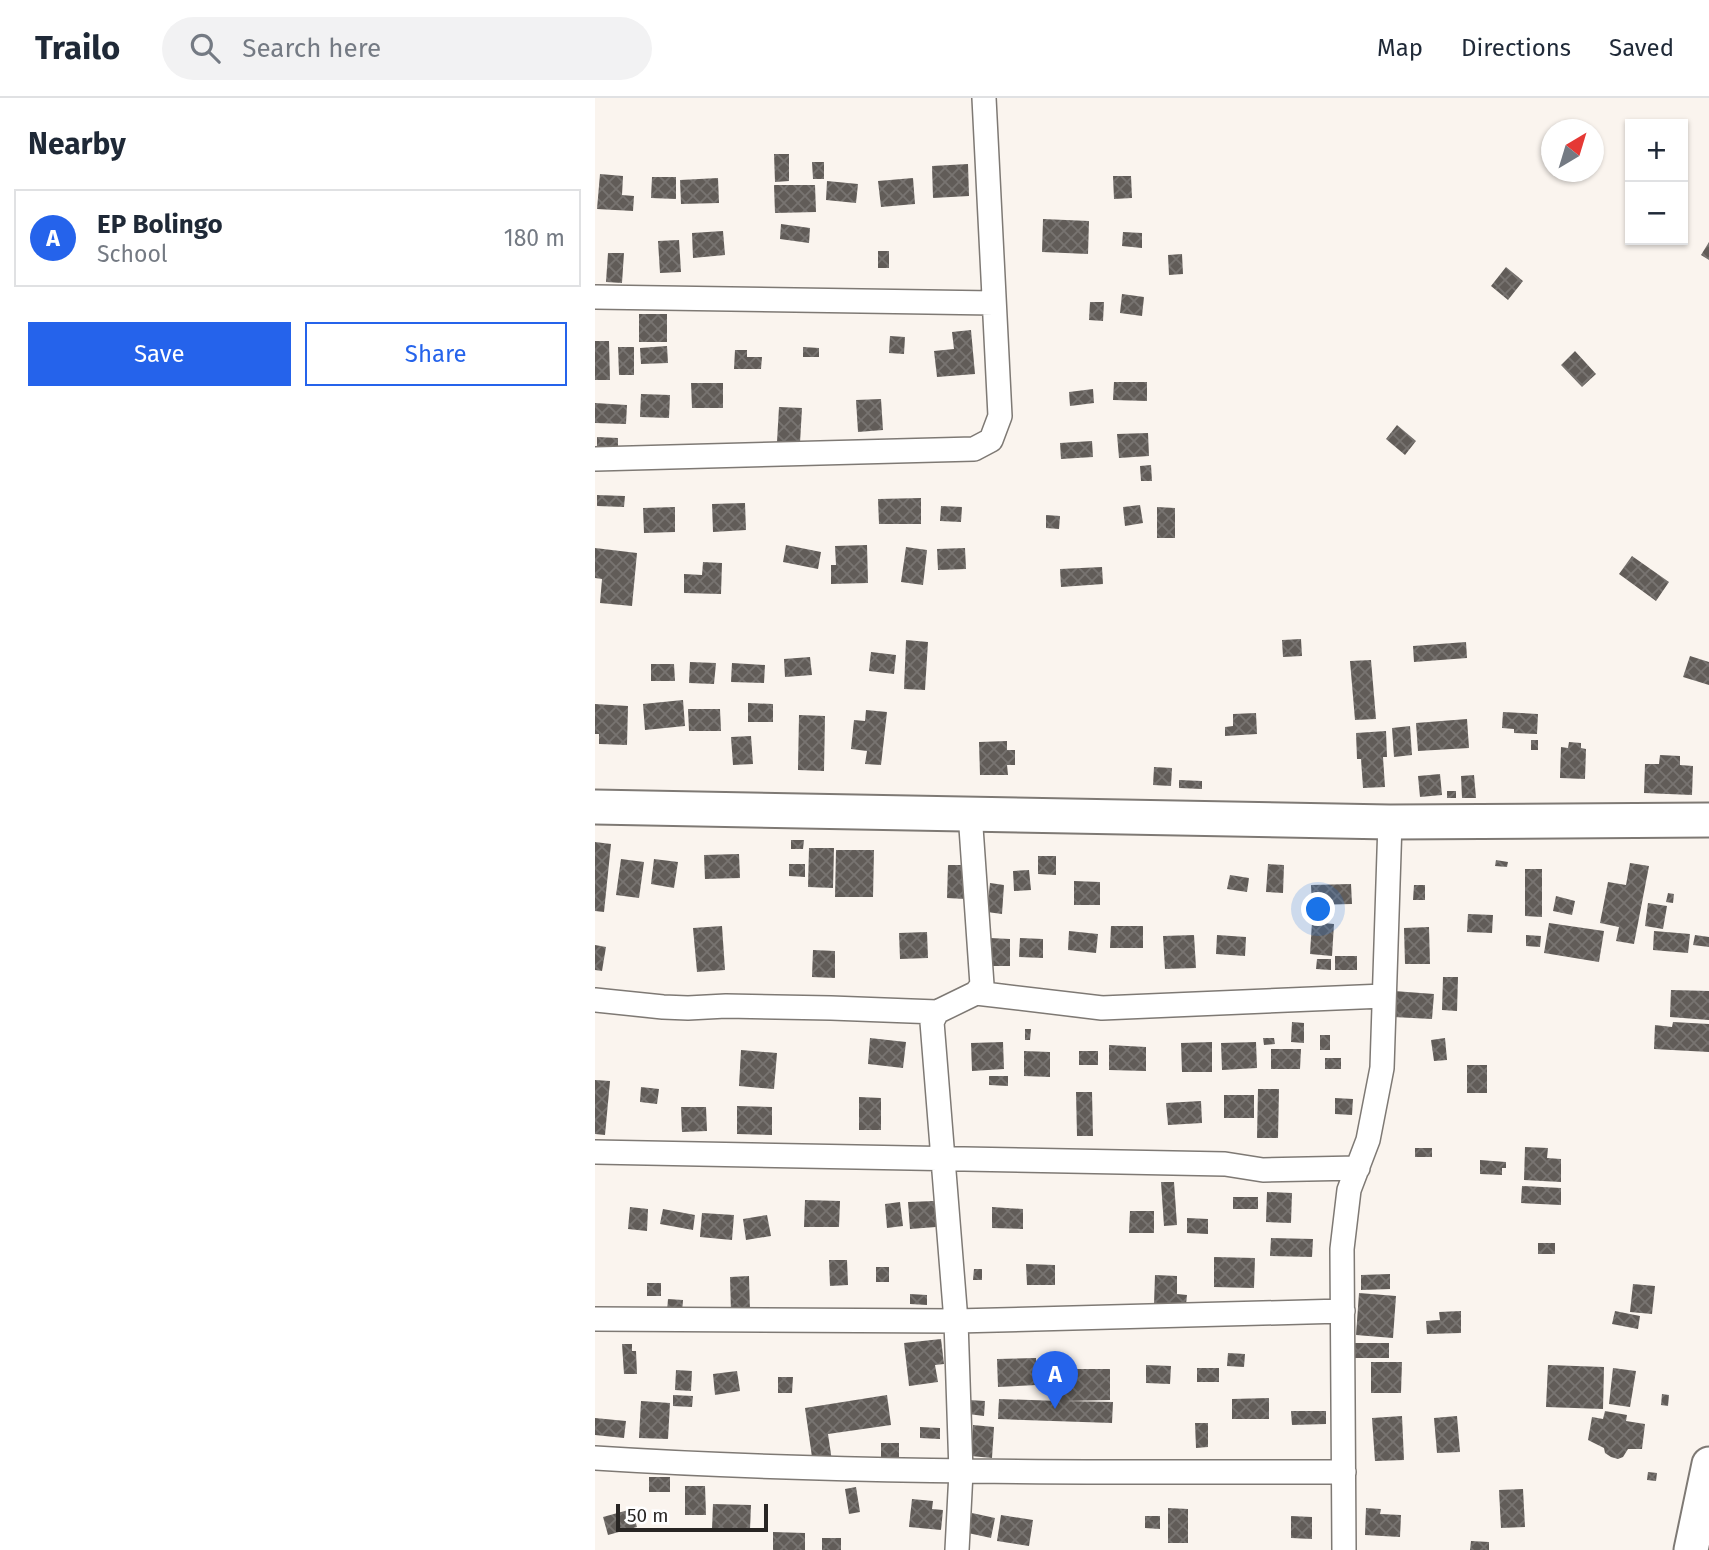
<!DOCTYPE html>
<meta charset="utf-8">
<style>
body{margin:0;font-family:"Fira Sans",sans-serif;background:#f2f2f3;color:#1f2937}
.controls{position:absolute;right:21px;top:21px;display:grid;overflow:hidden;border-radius:0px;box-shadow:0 2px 5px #0004}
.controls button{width:63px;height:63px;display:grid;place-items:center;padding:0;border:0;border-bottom:2px solid #e0e1e3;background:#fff;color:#1f2937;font:35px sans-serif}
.compass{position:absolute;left:946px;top:21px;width:63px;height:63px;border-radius:50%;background:#fff;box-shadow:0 2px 5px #0004;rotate:38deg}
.scale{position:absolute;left:21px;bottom:18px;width:152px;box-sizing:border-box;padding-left:7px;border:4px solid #282523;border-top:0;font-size:19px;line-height:24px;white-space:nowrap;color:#282523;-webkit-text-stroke:5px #fff;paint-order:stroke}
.you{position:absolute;left:724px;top:812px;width:24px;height:24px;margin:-18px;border:5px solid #fff;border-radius:50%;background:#1a73e8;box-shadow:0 0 0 10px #1a73e833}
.badge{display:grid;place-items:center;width:46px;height:46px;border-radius:50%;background:#2563eb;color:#fff;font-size:23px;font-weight:700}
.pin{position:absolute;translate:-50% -58px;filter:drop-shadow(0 2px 4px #0008)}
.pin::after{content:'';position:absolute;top:37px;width:24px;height:21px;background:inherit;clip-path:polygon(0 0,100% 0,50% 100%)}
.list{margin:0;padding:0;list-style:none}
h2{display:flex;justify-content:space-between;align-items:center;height:91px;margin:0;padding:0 28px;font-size:30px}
h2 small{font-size:23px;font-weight:400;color:#747a83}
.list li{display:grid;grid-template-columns:46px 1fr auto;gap:21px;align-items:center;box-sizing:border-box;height:98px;margin:0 14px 14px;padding:0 14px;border:2px solid #e0e1e3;border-radius:0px}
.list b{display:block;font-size:26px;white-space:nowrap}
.list p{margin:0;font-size:23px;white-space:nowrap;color:#747a83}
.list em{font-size:23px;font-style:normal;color:#747a83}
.actions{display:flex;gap:14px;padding:21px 28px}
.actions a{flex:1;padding:16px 0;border:2px solid #2563eb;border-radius:0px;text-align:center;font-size:24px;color:#2563eb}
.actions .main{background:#2563eb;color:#fff}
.icon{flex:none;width:38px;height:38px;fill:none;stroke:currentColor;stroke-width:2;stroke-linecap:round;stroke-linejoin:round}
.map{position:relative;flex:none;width:1114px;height:1452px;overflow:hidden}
header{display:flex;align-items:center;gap:42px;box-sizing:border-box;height:98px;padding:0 35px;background:#fff;border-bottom:2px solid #e0e1e3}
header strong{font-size:33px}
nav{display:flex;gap:38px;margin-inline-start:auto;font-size:24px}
.search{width:490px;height:63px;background:#f2f2f3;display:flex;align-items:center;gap:18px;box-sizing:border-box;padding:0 24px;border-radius:38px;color:#747a83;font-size:26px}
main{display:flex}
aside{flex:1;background:#fff}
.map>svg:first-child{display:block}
.building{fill:url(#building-cross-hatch)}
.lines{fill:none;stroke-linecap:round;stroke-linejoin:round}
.street-casing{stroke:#7e7974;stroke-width:26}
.secondary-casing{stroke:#7e7974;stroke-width:37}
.street{stroke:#fff;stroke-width:23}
.secondary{stroke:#fff;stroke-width:33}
</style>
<header>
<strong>Trailo</strong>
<div class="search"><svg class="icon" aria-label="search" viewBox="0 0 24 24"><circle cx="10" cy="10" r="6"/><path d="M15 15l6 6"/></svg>Search here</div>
<nav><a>Map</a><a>Directions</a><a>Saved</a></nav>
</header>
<main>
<aside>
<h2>Nearby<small></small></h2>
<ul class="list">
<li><span class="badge">A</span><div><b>EP Bolingo</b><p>School</p></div><em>180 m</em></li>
</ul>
<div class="actions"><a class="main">Save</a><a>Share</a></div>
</aside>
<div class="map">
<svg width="1114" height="1452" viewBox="0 0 1114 1452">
<defs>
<pattern id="building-cross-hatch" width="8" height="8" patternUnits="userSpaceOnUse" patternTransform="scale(1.75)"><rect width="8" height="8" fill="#615c58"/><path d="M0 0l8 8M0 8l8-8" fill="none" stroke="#787471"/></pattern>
</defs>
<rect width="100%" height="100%" fill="#faf4ee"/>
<path class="building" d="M179,56H194V83L180,84Z
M217,64H229V81H218Z
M373,66L374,98L338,100L337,68Z
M5,76L28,78L27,97L39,98L38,113L2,111Z
M518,78H536L537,100L519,101Z
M57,79H81V101L56,100Z
M123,80L124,105L86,106L85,82Z
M318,80L320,106L286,109L283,83Z
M232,83L263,86L261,105L231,102Z
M179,87H220L221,114L180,115Z
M448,121L494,123L493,156L447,154Z
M186,126L215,130L214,145L185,141Z
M128,133L130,157L98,160L97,135Z
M528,134L547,135V150L527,148Z
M84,142L86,174L65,175L63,143Z
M1114,144V162L1106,157Z
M283,153H294V170H283Z
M13,155H29L27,185L11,184Z
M587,156L588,176L574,177L573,157Z
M911,169L928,183L913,202L896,188Z
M527,196L549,199L547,218L525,215Z
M495,204H509L508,223L494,222Z
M44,216H72V244H44Z
M376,232L380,276L342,279L339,253L359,251L357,234Z
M295,238L310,239L309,256L294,255Z
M0,243H14L15,282H0Z
M72,248L73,265L46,266L45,250Z
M23,249H39V277H24Z
M208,249L224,250V259H208Z
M140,252H152V259H167L166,271H139Z
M980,253L1001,276L987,289L966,267Z
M519,284H552V303L518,302Z
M96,285H128V310H97Z
M498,291L499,305L475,308L474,294Z
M46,296L75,297L74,320L45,319Z
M286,301L288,332L263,334L261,302Z
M0,305L32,307L31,326L0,325Z
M184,309L207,310L205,345L182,344Z
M802,327L821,343L810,357L791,341Z
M553,335L554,358L524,360L522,336Z
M2,339L23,340V351L2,350Z
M497,343L498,359L466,361L465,345Z
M556,367L557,383H546L545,368Z
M2,397L30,398L29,409L2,408Z
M326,400V426H284L283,401Z
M150,405L151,432L118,434L117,406Z
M545,407L548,425L530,428L528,409Z
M346,408L367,409L366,424L345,423Z
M80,409V434L49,435L48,410Z
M562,409L580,410V440H562Z
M451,417L465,418L464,431L451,430Z
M191,447L226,454L223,471L188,464Z
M272,447L273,485L236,486V467H241L240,448Z
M311,449L332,452L328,487L306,484Z
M0,450L42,455L37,508L5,505L7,481L0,480Z
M370,450L371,471L343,472L342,451Z
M1037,458L1074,484L1061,503L1024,476Z
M108,464L127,465L126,496L89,495V476L107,477Z
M507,469L508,486L466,489L465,471Z
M706,541L707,558L688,559L687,542Z
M311,542L333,544L330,592L309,591Z
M871,544L872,560L819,564L818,548Z
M276,554L301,557L299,576L274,573Z
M1095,558L1114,564V587L1088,579Z
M215,559L217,577L190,579L189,561Z
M776,562L781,621L760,622L755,563Z
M95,564L121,565L119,586L94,585Z
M137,565L170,567L169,585L136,584Z
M56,566H79L80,583H56Z
M88,602L90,628L50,632L48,606Z
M153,605L178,606V624H153Z
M0,606L33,608L32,647L4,646V636H0Z
M93,611H125L126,633H94Z
M271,612L292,614L286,667L270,666L272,653L256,651L259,622L270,623Z
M908,614L943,616L942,636L919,635V631L907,630Z
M661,615L662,636L630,638V629L638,628V616Z
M204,617L230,618L229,673L203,672Z
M872,621L874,650L823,653L821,625Z
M815,628L817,657L799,659L797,630Z
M791,633L792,659H788L790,689L768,690L766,661H762L761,635Z
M156,638L158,666L138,667L136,639Z
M936,642H943V652H936Z
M412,643V652H420V667H412L413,677H385L384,644Z
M974,644L986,645V650L991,651L990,681L965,680L966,649L973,650Z
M1065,657L1085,658V667L1098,668L1097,697L1049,695L1050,666H1064Z
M559,669L577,670L576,688L558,687Z
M845,676L847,697L825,699L823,678Z
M879,677L881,700H867L866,678Z
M584,682L607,683V691L584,690Z
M852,693H861V700H852Z
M196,742H209L208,751H196Z
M0,744L16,746L9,814L0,813Z
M214,750H239L238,790L213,789Z
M241,752H279L278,799H240Z
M144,756L145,780L110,781L109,757Z
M443,758H461V777L443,776Z
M26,761L49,764L44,800L21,797Z
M59,761L83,764L79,790L56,786Z
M901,762L913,764L912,769L900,768Z
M1035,765L1054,768L1039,846L1021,843L1024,829L1005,825L1013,784L1031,787Z
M194,766H210V779L194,778Z
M673,766L689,767L688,795L671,794Z
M353,767H371L370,801L352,800Z
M930,771H947V819L930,818Z
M434,772L436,792L419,793L418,773Z
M635,777L654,780L652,794L632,791Z
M479,783L505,784V807H479Z
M395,785L409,787L407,816L392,814Z
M756,786L757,806L717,807L716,787Z
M819,787H830V802H818Z
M1073,795L1079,796L1078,805L1071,804Z
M961,798L980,803L977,817L958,813Z
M1053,805L1072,808L1068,831L1050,828Z
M873,816L898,817L897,835L872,834Z
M717,824L739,826L737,858L715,856Z
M954,825L1009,833L1004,864L949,855Z
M127,828L130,872L102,874L98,830Z
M516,828H548V850H515Z
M834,829L835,866H810L809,830Z
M474,833L503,836L501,855L473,852Z
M1059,833L1095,836L1093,855L1058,852Z
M332,834L333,860L305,861L304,835Z
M599,837L601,870L570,871L568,838Z
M622,837L651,839L650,858L621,856Z
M931,837L946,838L945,849L931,848Z
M1100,837L1114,839V849L1098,847Z
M395,840L415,841V868H395Z
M425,840L448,841V860L424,859Z
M0,847L11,849L7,873L0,872Z
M218,852L240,853V880L217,879Z
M740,858H762V872H740Z
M722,861H736V872L721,871Z
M848,879H863L862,913L847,912Z
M1076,892L1114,893V922L1075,919Z
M799,893L839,896L837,921L798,919Z
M697,924L709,925V945L696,944Z
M1078,924L1114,926V954L1059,951L1060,927L1077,929Z
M430,931H436L435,942H430Z
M725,937H735V952H725Z
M275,940L311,944L308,970L273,966Z
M668,940H679L680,946L669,947Z
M850,940L852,962L839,963L836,942Z
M408,944L409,971L377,973L376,945Z
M617,944V974H587L586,945Z
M661,944L662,970L627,972L626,945Z
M514,947L551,949V973L514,972Z
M676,951H706L705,971H676Z
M146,952L182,955L179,991L144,988Z
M429,953L455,954V979L429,978Z
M484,953H503V967H484Z
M730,960H746V971H730Z
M872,967H892V995H872Z
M394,978H413V988L394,987Z
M0,982L15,983L10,1037L0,1036Z
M46,989L64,991L62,1006L45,1004Z
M663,991H684L683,1040H662Z
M481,994H497L498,1038H482Z
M629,997H659V1020H629Z
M264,999L286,1000V1032H264Z
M740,1000L758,1001L757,1017L740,1016Z
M606,1003L607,1025L573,1027L571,1005Z
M142,1008L177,1009V1037L142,1036Z
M86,1009H111L112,1033L87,1034Z
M930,1049L953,1050L952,1060L966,1061V1084L929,1082Z
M820,1050H837V1059H820Z
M885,1062L911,1064V1070H907V1077L885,1076Z
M566,1084H579L582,1127L569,1128Z
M927,1088L966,1090V1107L926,1105Z
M672,1094L697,1095L696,1125L671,1124Z
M638,1099H663V1111H638Z
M210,1102L245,1103L244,1129H209Z
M339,1103L341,1129L315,1131L313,1104Z
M305,1104L308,1128L292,1130L290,1106Z
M35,1109L53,1111L52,1133L33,1131Z
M397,1109L428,1111V1131L397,1130Z
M68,1111L100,1117L98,1132L65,1126Z
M535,1113H559V1135H534Z
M107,1115L139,1117L137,1142L105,1139Z
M172,1117L176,1138L151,1142L148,1121Z
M592,1120L613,1121V1136L592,1135Z
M676,1140L718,1141L717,1159L675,1158Z
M943,1145H960V1156H943Z
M619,1159L660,1160L659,1190L619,1189Z
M234,1162H252L253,1187L235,1188Z
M431,1166L460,1167V1187H432Z
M281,1169H294V1184H281Z
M379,1171H387V1182H378Z
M795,1176V1191L766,1192V1177Z
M560,1177L582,1178V1196L592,1197L591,1207L559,1206Z
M154,1178L155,1213L136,1214L135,1179Z
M52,1185H66V1198H52Z
M1038,1186L1060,1188L1057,1216L1035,1214Z
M764,1195L801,1198L798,1240L761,1237Z
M315,1196L332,1197V1207L315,1206Z
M73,1201L88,1202L87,1215L72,1213Z
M866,1213V1235L832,1236L831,1223L845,1222L844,1214Z
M1020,1213L1045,1218L1043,1231L1017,1226Z
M346,1241L349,1266L340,1267L343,1284L314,1288L309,1245Z
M757,1245H794V1260H757Z
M27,1246H37V1253H41L42,1276H29Z
M633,1255L650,1256L649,1269L632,1268Z
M441,1260L442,1287L403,1289L402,1261Z
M776,1264H807L806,1295H776Z
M464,1266H479V1271H515V1302L470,1303L518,1304L517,1325L403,1321L404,1301L464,1303Z
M551,1267L576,1268L575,1286L551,1285Z
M953,1267L1009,1269L1008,1311L951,1309Z
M602,1270H624V1284H602Z
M1018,1270L1041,1273L1035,1309L1014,1306Z
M81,1272L97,1273L96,1293L80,1292Z
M142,1273L145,1293L120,1297L118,1276Z
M183,1279H198L197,1295H183Z
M1067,1296L1074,1297L1073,1308L1066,1307Z
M78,1297L98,1298L97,1309L78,1308Z
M292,1297L296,1327L233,1336L237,1363L218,1366L210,1310Z
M674,1300V1321H637V1301Z
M374,1302L390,1303L389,1318L373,1316Z
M46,1303L75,1305L73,1341L44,1340Z
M696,1313H731V1326L697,1327Z
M1010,1313L1032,1317L1031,1323L1050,1326L1047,1351H1033L1028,1359L1023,1361L1016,1359L1010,1355L1009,1350L993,1342L997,1319L1008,1321Z
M807,1318L809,1362L780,1363L777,1320Z
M862,1318L865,1354L842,1355L839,1320Z
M0,1320L31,1323L29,1340L0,1337Z
M600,1325H613V1349L601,1350Z
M378,1327L399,1329L397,1360L376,1358Z
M325,1329L345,1330V1341L325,1340Z
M286,1345H304V1363H286Z
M1053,1374L1062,1375L1061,1383L1052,1382Z
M54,1379H75V1394H54Z
M90,1388H110L111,1417H90Z
M261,1389L265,1414L254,1416L250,1391Z
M928,1391L930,1429L906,1430L904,1392Z
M317,1401L338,1403L337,1411L348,1412L346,1432L314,1429Z
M118,1406L156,1407L155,1432L117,1431Z
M573,1410L593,1411V1445H573Z
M771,1410L786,1411L785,1416L806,1417L805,1439L770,1437Z
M37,1411L42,1429L13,1437L8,1419Z
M377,1415L400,1420L396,1440L373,1435Z
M406,1417L438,1422L434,1448L402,1443Z
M550,1418H565V1431L550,1430Z
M696,1418L717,1419V1441L696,1440Z
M178,1434L210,1435V1452H178Z
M227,1440H246V1452H227Z
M876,1443L894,1444V1452H875Z"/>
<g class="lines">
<g class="street-casing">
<path id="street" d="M0,199L399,205
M0,361L379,351L396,342L405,318L389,0
M381,895L507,910L789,898
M0,902L68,909L93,910L131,908L236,910L342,914
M0,1054L630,1066L668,1072L763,1070
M0,1221L361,1223L748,1213
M0,1360C249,1376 499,1374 749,1374
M362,1452L366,1374L361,1223L337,924L342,914L381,895L387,887L375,715
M749,1452L747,1151L754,1092L773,1042L787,970L795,724"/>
</g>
<g class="secondary-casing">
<path id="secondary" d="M0,709L795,724L1114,722
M1096,1452L1114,1366"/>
</g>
<use href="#street" class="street"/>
<use href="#secondary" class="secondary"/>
</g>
</svg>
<div class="controls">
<button>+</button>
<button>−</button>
</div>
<svg class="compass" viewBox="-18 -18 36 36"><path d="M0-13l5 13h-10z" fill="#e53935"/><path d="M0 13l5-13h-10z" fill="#747a83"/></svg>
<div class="scale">50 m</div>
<div class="you"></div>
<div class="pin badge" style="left:460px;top:1311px">A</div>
</div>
</main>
